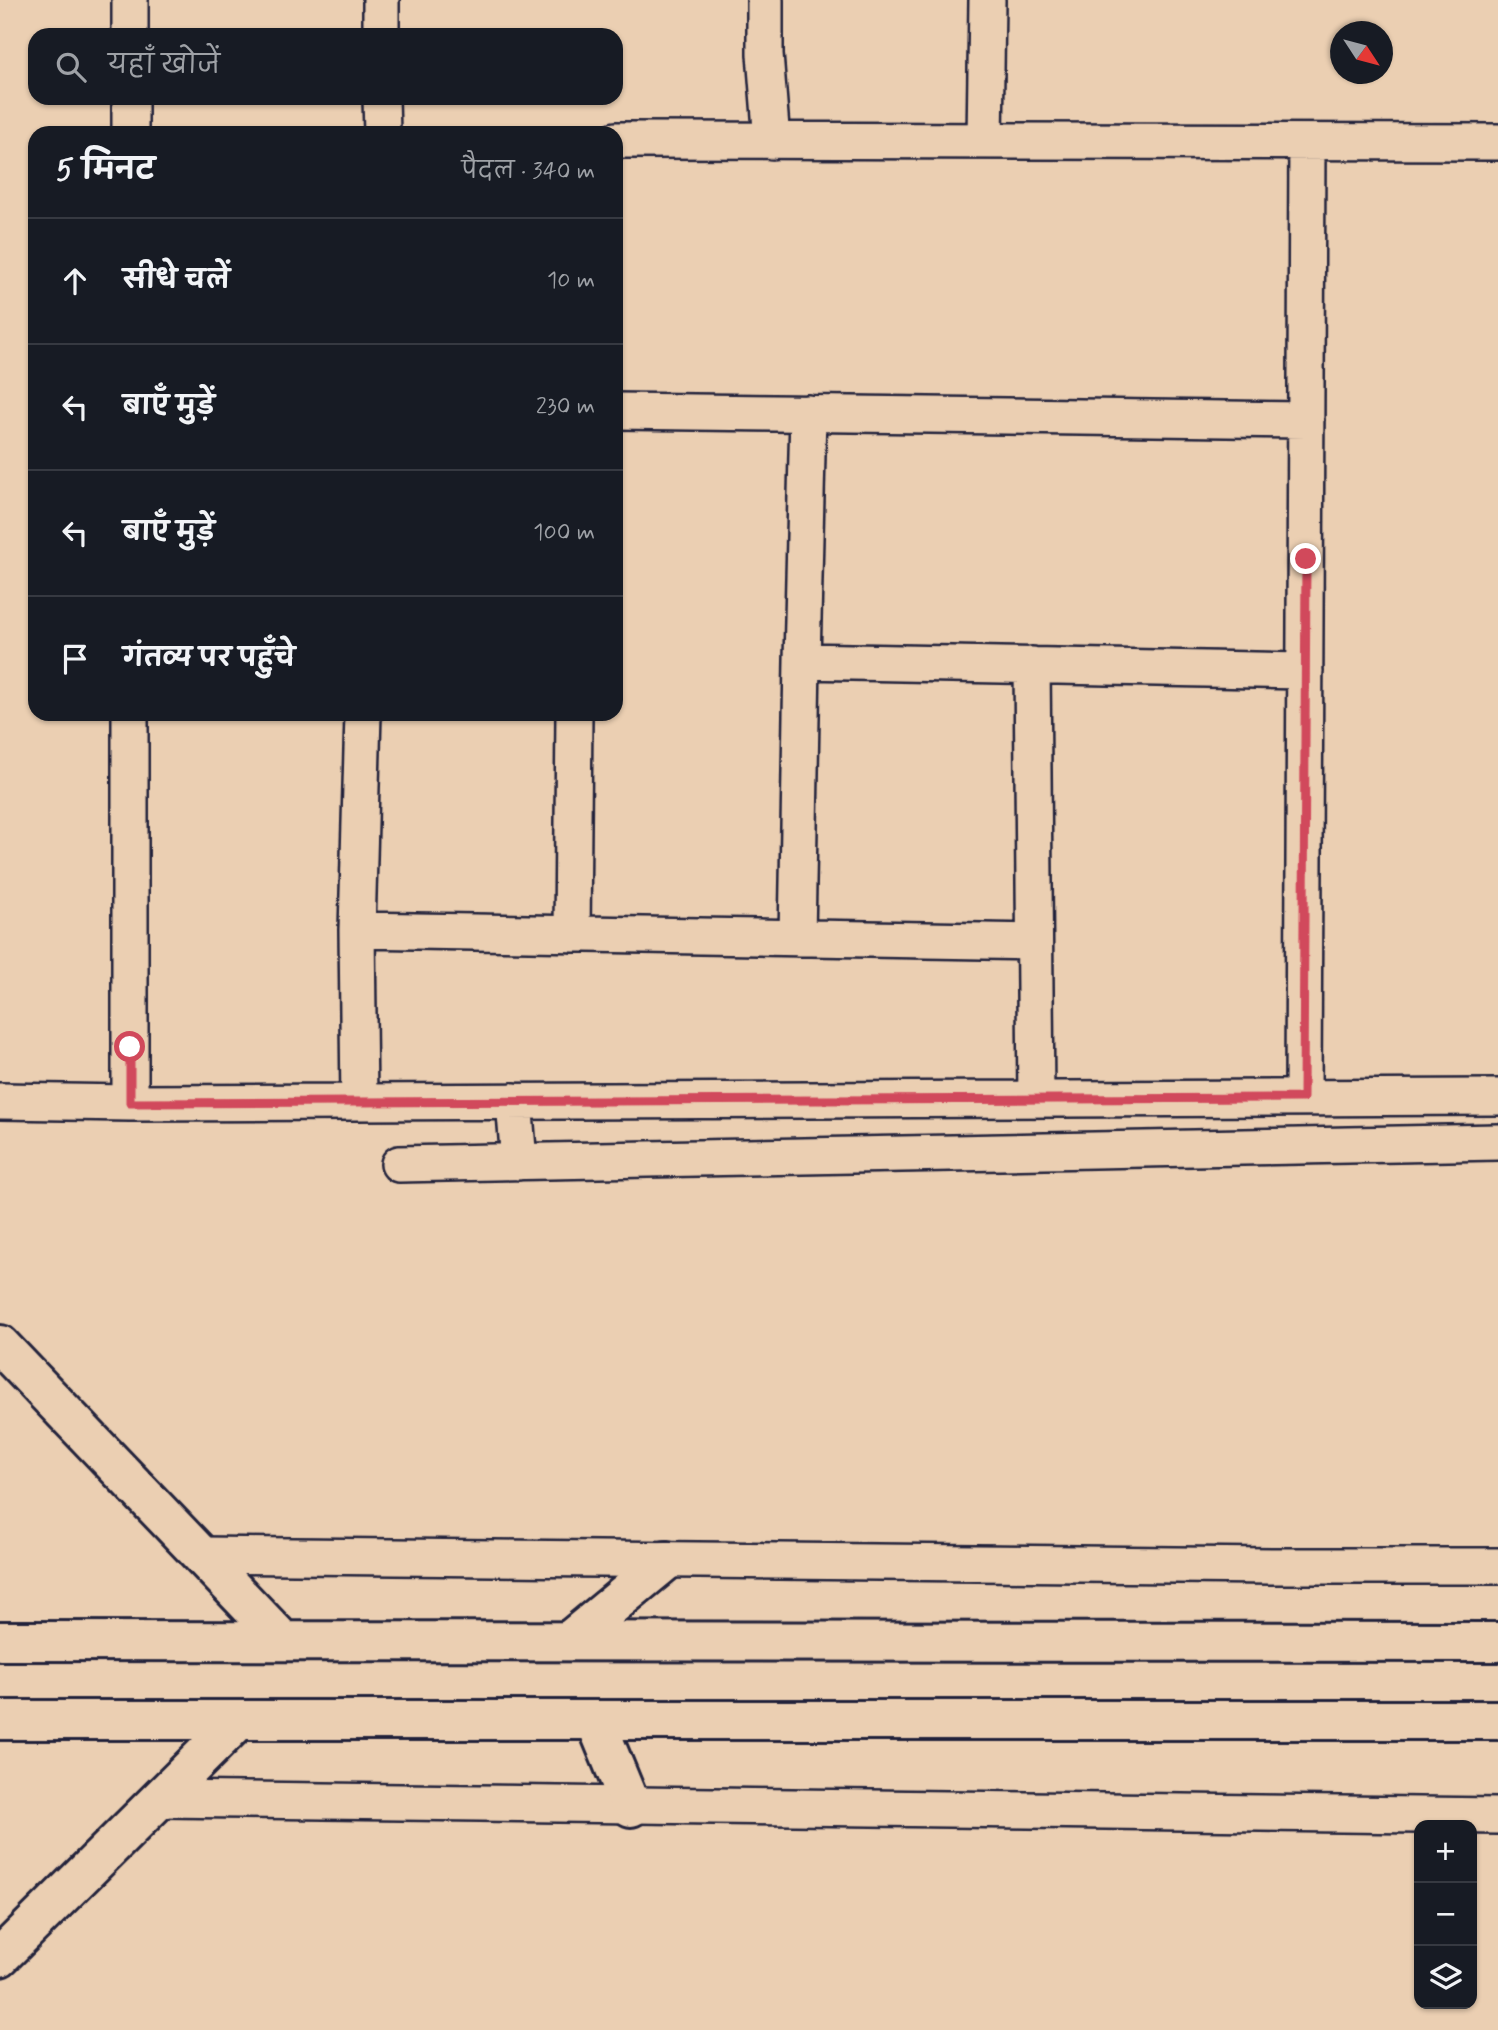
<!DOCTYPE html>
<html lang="hi">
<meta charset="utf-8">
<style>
body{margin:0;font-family:Mynerve,"Playpen Sans Deva",sans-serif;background:#242831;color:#f1f3f6}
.controls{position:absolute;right:21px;bottom:21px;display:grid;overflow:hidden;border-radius:14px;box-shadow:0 2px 5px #0004}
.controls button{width:63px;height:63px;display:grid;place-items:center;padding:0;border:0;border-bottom:2px solid #363941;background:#171b24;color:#f1f3f6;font:35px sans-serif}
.compass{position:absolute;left:1330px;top:21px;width:63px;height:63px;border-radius:50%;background:#171b24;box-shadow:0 2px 5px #0004;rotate:126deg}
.stop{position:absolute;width:21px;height:21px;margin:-16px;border:5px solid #d1495b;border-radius:50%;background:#fff}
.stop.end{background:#d1495b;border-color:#fff;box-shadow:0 2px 7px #0008}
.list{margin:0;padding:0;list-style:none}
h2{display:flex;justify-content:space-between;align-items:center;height:91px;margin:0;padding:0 28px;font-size:30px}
h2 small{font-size:23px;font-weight:400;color:#9ea1a6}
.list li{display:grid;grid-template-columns:46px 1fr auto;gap:21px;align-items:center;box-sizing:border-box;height:126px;padding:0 28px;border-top:2px solid #363941}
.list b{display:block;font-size:26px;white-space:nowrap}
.list em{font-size:23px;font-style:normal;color:#9ea1a6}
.icon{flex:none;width:38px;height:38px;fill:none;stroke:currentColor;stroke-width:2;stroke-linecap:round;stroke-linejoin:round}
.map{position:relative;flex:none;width:1498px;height:2030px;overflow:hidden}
.search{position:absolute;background:#171b24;box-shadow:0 2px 5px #0004;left:28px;top:28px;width:595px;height:77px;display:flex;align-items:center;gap:18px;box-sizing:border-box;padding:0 24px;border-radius:21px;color:#9ea1a6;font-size:26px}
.panel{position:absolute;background:#171b24;box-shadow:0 2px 5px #0004;left:28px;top:126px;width:595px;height:595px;border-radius:21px}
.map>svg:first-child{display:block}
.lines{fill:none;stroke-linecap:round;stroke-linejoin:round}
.minor-casing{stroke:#22223b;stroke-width:40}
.major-casing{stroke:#22223b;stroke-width:44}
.minor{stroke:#ebcfb2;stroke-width:35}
.major{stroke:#ebcfb2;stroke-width:38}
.route{stroke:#d1495b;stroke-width:9}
</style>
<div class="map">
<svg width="1498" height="2030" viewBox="0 0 1498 2030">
<rect width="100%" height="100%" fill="#ebcfb2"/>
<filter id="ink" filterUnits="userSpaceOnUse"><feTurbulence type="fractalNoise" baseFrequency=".0143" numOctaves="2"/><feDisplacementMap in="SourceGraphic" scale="14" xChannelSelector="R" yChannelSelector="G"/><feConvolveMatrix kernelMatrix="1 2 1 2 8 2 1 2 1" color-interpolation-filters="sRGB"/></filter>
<g filter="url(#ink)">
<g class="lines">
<g class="minor-casing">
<path id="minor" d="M381,0V35
M765,0V54L772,141
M130,35V0
M381,98L382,133
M130,133V98
M616,140L1498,142
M985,141L987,0
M616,411L1306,420
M808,413L802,661L1305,671
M1032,665L1036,1099
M130,714V1103
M363,714L357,930L1034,942
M357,930L359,1102
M572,934L574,714
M797,938L802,661
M1303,1098L1307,142
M0,1101L130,1103L1498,1097
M514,1101L519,1162
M399,1164L1498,1142
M202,1555L1272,1566H1498
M160,1799L1498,1816"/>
</g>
<g class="major-casing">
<path id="major" d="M0,1345L283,1641
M570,1640L666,1561
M0,1641L1498,1642
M0,1720H1498
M596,1722L631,1807
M0,1957L238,1721"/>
</g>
<use href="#minor" class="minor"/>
<use href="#major" class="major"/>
</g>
</g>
<g class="lines" filter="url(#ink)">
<path class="route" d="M130,1047V1103L1303,1098L1306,559"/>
</g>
</svg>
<div class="controls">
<button>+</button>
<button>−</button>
<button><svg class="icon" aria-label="layers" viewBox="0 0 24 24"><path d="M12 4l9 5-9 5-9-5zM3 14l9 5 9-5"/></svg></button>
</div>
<svg class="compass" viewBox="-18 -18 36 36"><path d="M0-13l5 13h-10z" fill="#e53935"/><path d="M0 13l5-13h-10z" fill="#9ea1a6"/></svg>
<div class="stop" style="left:130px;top:1047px"></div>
<div class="stop end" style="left:1306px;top:559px"></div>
<div class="search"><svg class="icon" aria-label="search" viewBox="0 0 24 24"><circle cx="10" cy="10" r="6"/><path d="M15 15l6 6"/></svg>यहाँ खोजें</div>
<section class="panel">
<h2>5 मिनट<small>पैदल · 340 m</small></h2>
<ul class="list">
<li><svg class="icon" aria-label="ahead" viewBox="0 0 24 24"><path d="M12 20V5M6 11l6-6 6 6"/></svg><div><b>सीधे चलें</b></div><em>10 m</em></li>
<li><svg class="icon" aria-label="left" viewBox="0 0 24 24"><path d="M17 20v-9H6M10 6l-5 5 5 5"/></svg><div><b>बाएँ मुड़ें</b></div><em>230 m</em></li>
<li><svg class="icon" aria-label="left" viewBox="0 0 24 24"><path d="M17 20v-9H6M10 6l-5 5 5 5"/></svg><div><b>बाएँ मुड़ें</b></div><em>100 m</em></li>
<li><svg class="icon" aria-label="arrive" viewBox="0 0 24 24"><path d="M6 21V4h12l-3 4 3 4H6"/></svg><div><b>गंतव्य पर पहुँचे</b></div></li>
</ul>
</section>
</div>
